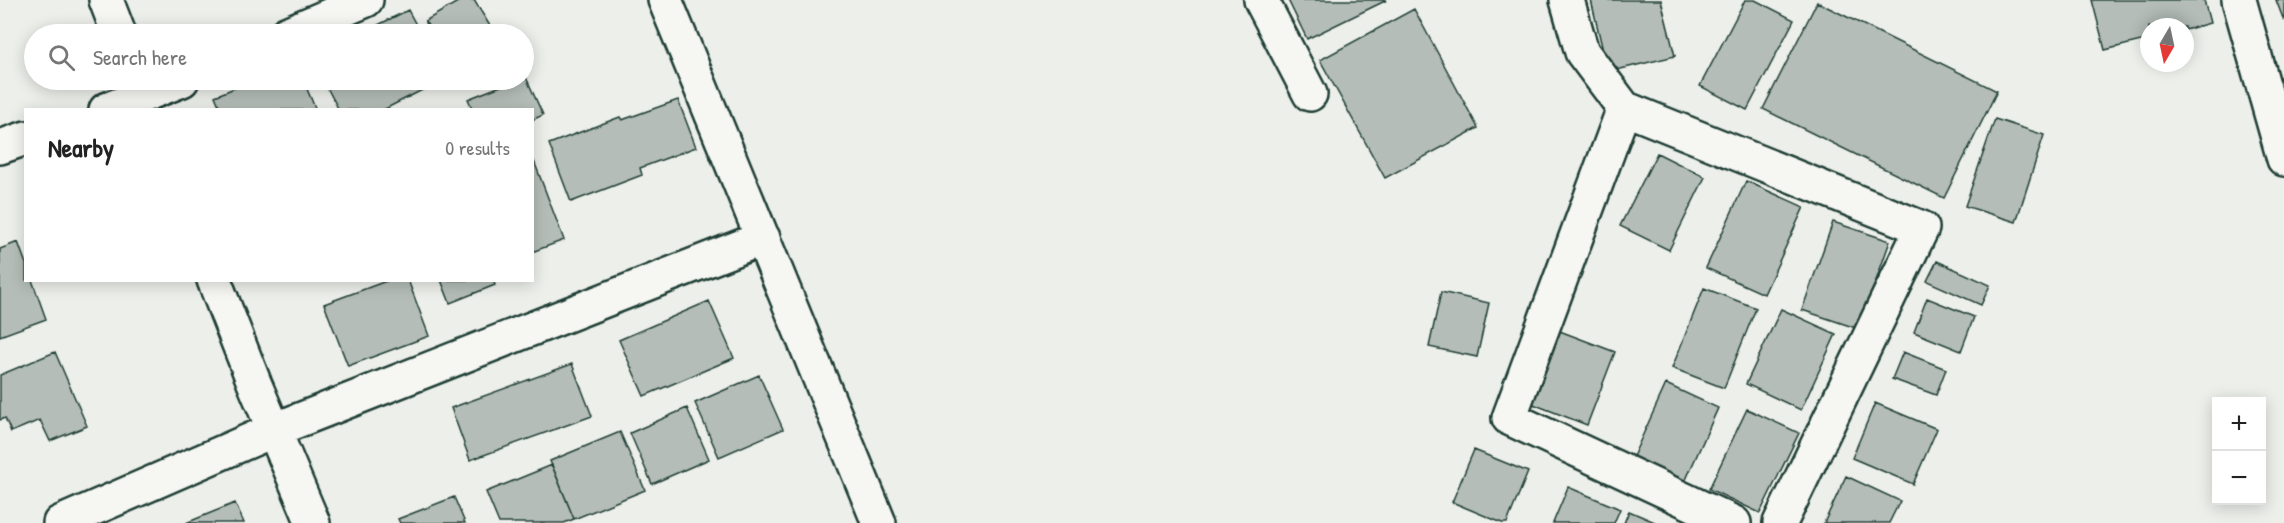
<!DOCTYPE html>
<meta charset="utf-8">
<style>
body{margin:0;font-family:"Patrick Hand",sans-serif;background:#f6f6f6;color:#222}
.controls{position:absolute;right:18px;bottom:18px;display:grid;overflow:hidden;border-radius:0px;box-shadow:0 3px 15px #0003}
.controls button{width:54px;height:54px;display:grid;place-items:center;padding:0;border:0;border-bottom:2px solid #e0e0e0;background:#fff;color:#222;font:30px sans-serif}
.compass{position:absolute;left:2140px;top:18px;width:54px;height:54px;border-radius:50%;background:#fff;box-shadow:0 3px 15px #0003;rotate:189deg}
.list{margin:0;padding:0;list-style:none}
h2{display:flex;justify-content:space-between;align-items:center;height:78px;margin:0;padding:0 24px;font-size:26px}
h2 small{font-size:20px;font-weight:400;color:#767676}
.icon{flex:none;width:33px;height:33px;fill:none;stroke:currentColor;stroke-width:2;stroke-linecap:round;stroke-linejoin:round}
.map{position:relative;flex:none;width:2284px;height:523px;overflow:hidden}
.search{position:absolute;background:#fff;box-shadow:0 3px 15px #0003;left:24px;top:24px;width:510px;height:66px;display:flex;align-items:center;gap:15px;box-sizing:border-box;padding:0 21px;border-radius:33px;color:#767676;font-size:22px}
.panel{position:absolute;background:#fff;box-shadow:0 3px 15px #0003;left:24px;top:108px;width:510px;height:174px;border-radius:0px}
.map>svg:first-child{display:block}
.building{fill:#b4bdb8;stroke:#1f3d34;stroke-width:1.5}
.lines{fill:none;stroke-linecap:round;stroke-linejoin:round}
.minor-casing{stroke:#1f3d34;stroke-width:38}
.minor{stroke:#f6f6f2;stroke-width:33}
</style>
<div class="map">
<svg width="2284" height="523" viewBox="0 0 2284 523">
<rect width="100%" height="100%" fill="#edefea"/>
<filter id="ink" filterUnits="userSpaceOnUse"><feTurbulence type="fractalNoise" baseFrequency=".0167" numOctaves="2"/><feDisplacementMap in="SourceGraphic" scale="12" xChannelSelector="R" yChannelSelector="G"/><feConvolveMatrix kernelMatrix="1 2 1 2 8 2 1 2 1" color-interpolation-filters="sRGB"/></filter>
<g filter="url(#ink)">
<path class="building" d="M461,0H474L495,34H433L425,21Z
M1288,0H1387L1307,39Z
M1591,0H1661L1675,56L1608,72Z
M1745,0H1755L1794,20L1747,110L1700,86Z
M2092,0H2204L2210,23L2185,30V27H2149V39L2105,50Z
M2276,0H2284V21Z
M1817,2L1997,91L1944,198L1763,109Z
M1414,9L1478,128L1385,178L1320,60Z
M408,10L421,34H360Z
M525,75L543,115L532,120V110H473L468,99L516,80H524Z
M254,80H303L316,110H221L215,96Z
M323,80H442L383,110H339Z
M678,100L696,147L640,168L642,175L571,202L549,144L620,117L622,120Z
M1995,119L2044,135L2016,222L1965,206Z
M1657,153L1705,177L1669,250L1620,226Z
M532,161H534L564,240L532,252Z
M1746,181L1804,207L1764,294L1706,268Z
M1833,222L1890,241L1859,329L1802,310Z
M18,242L26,264V280H32L46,319L0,336V249Z
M1937,261L1990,285L1981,305L1927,281Z
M389,280H408L429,336L348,366L324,304Z
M441,280H493L495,285L450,303Z
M1704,288L1756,308L1724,388L1672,368Z
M1441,292L1489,303L1477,357L1429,347Z
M1927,298L1974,317L1961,351L1914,332Z
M709,301L734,358L644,396L619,340Z
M1781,309L1836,334L1801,410L1746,384Z
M1557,330L1615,352L1587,425L1528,402Z
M55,352L87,426L50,441L40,420L11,432L5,418L0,420V375Z
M1903,352L1946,369L1936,395L1892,379Z
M572,364L592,416L470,460L451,408Z
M759,375L783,429L719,457L695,403Z
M1666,384L1718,408L1684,484L1631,461Z
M1875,403L1937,429L1913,484L1852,458Z
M687,408L709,459L652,484L630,433Z
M1747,409L1799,433L1760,513L1709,489Z
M620,432L645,490L574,519L550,461Z
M1474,450L1528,472L1507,523H1502L1452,502Z
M552,465L574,519L564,523H499L486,492Z
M1846,476L1900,501L1889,523H1824Z
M1568,487L1620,509L1614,523H1553Z
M454,497L465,523H400L398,519Z
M235,503L244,523H186Z
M1629,511L1657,523H1624Z"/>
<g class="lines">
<g class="minor-casing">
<path id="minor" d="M106,0L119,34
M665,0L879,523
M1261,0L1310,94
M1567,0L1582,52L1624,108L1509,418L1734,523
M2239,0L2284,159
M286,34L366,0
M1624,108L1922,228L1780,523
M106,110L182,80
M0,147L26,138
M214,280L255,385L313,523
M60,523L274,430L763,238"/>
</g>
<use href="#minor" class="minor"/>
</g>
</g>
</svg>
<div class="controls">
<button>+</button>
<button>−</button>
</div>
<svg class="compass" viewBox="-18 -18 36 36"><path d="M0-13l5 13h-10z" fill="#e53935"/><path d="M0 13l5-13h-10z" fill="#767676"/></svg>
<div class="search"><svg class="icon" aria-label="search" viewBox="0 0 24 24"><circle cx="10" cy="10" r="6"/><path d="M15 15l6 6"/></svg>Search here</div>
<section class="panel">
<h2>Nearby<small>0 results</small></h2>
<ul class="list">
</ul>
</section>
</div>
